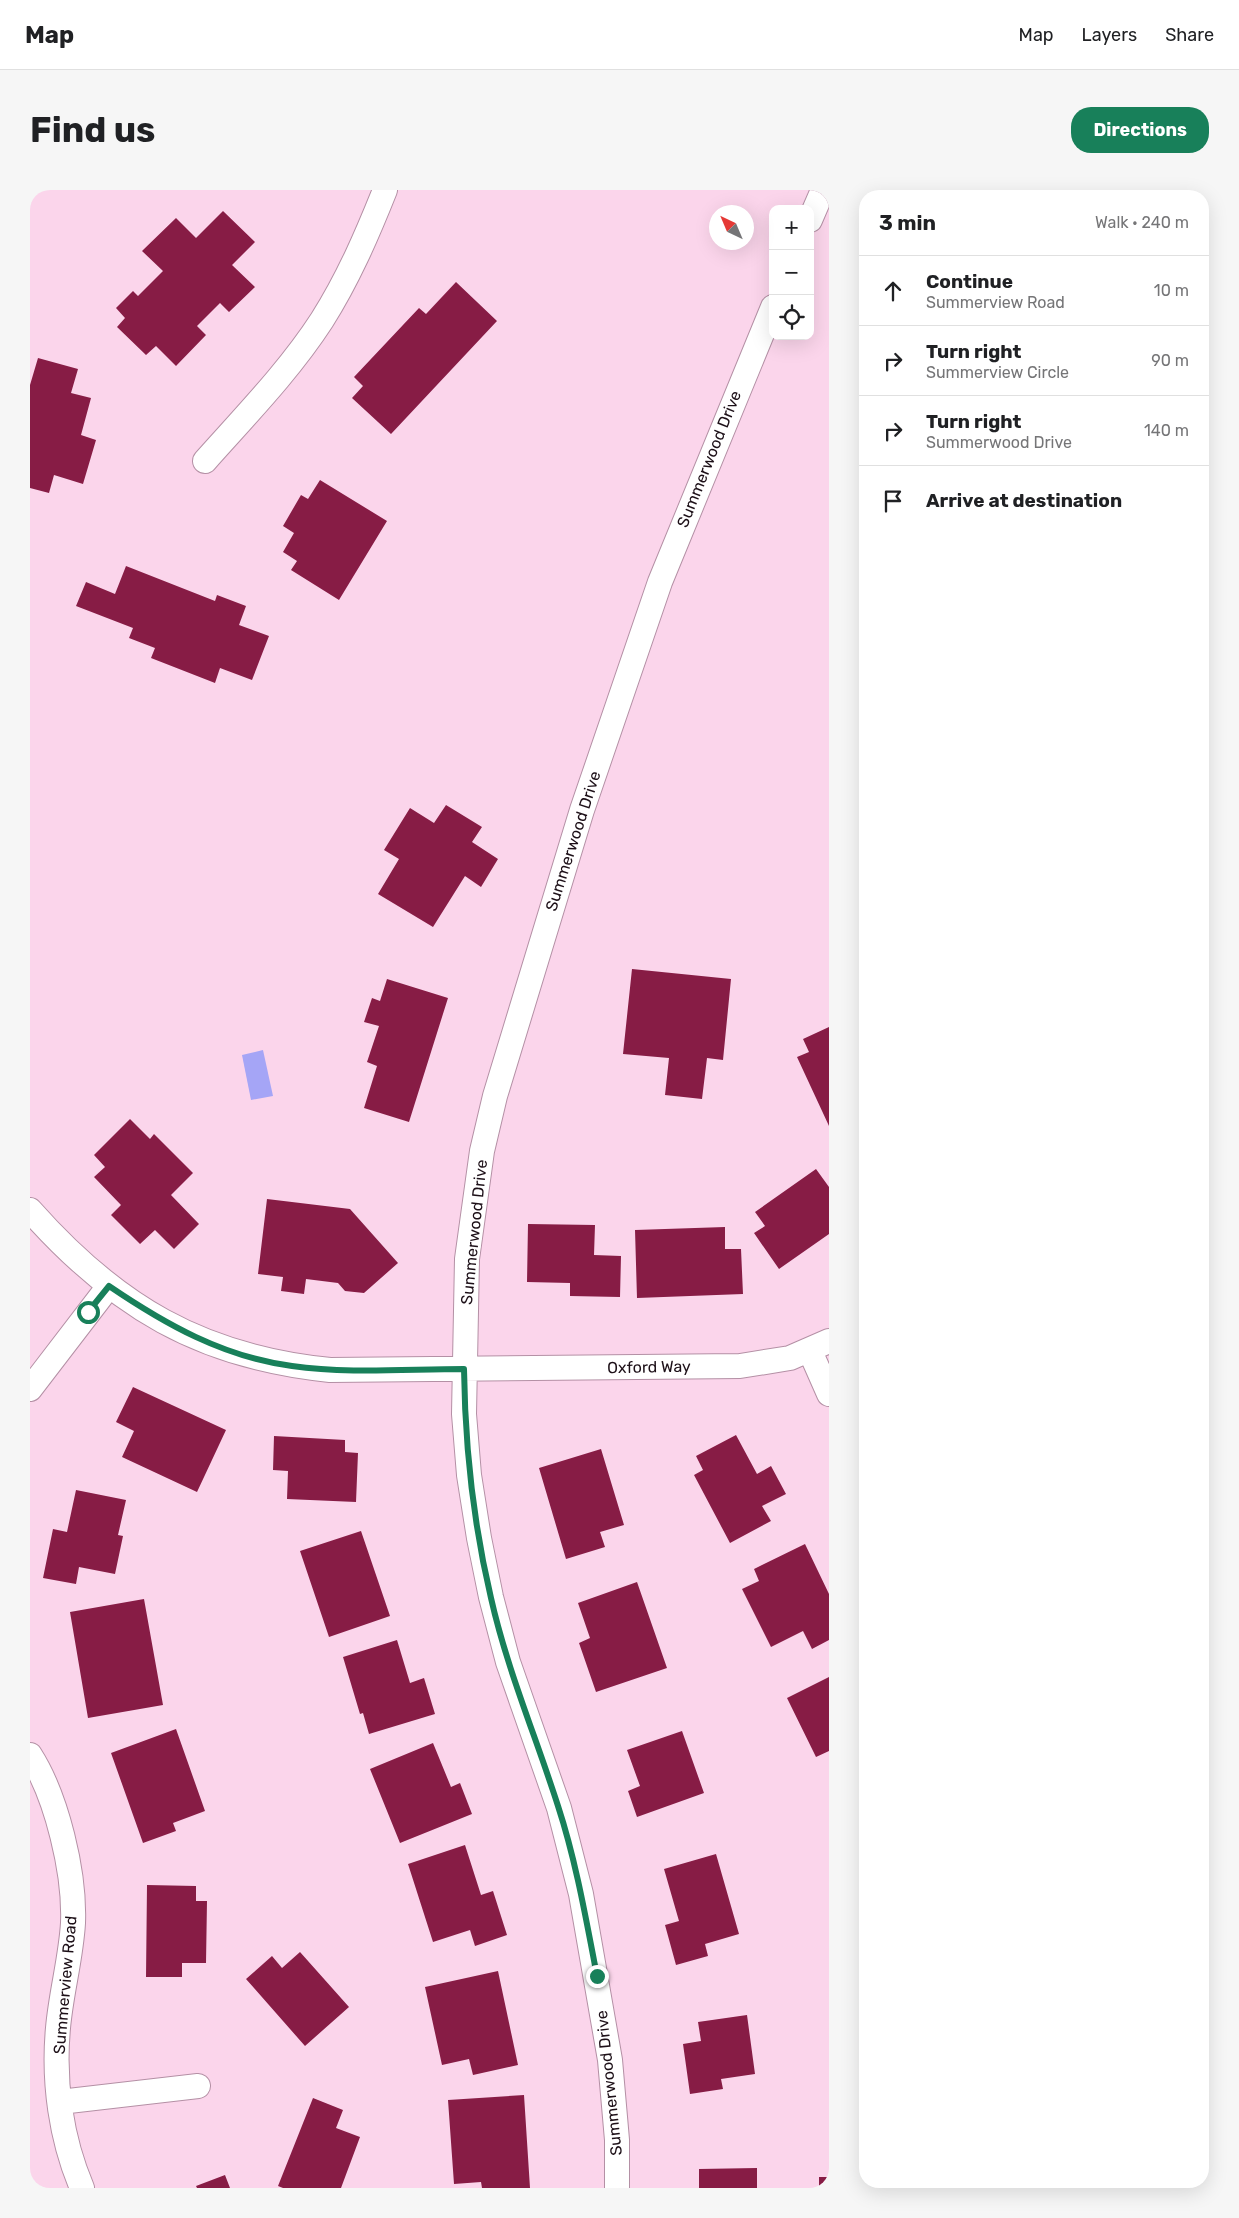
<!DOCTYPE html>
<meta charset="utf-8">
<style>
body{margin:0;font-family:Rubik,sans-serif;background:#f6f6f6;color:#202124}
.controls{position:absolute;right:15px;top:15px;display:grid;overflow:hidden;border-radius:10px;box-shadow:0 5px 20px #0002}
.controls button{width:45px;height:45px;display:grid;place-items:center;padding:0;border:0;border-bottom:1px solid #e0e0e0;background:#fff;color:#202124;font:25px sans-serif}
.compass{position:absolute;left:679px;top:15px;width:45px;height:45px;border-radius:50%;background:#fff;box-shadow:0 5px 20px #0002;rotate:316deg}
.stop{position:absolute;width:15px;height:15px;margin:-11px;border:4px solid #18805a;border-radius:50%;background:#fff}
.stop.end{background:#18805a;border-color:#fff;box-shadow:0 1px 5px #0008}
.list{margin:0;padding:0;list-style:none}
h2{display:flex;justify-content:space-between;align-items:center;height:65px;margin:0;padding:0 20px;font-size:21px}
h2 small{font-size:16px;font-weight:400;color:#757577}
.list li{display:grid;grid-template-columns:32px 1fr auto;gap:15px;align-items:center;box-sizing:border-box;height:70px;padding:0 20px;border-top:1px solid #e0e0e0}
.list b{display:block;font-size:19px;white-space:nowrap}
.list p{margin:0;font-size:16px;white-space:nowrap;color:#757577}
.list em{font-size:16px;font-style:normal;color:#757577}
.icon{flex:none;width:28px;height:28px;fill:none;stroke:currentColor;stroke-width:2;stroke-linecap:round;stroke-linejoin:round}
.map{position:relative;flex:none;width:799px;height:1998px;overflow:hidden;border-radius:20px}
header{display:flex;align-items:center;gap:30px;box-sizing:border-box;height:70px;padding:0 25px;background:#fff;border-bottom:1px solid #e0e0e0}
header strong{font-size:24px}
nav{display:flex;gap:28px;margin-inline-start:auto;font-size:18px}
.intro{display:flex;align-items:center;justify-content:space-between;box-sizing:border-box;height:120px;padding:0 30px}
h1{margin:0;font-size:35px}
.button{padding:12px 22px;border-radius:20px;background:#18805a;color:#fff;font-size:18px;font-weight:700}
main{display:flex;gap:30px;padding:0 30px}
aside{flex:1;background:#fff;border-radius:20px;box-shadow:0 5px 20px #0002}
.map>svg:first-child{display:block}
.water{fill:#a5a5f6}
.building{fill:#871c45}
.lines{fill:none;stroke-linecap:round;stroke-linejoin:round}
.minor-casing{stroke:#b490a5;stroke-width:26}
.minor{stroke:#fff;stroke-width:24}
.route{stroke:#18805a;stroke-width:6}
.labels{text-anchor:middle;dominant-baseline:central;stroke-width:5;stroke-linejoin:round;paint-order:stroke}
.street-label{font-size:16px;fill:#1d1018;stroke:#fff}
</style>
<header>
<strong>Map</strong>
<nav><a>Map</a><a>Layers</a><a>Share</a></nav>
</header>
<div class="intro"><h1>Find us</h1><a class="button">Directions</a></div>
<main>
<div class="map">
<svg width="799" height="1998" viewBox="0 0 799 1998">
<rect width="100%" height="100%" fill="#fbd5eb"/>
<path class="water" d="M233,860L243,906L221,910L212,865Z"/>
<path class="building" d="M193,21L225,52L202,75L225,97L199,122L190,113L167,136L176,145L146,176L126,156L116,165L87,137L95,128L86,118L103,101L108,106L133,81L112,61L146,28L166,48Z
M426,92L467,131L361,244L322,208L333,196L324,187L389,118L396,124Z
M8,168L48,179L41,203L61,208L51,245L66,250L53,294L24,285L19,303L0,298V195Z
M290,290L357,331L309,410L261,380L267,371L253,362L264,343L253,336L271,305L278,309Z
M96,376L185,411L187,405L216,416L209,435L239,446L222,490L190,478L185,493L121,468L125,458L99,448L103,438L46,416L56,392L85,404Z
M416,615L452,637L442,652L468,669L451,697L435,686L403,737L348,704L369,669L354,660L380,618L404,633Z
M602,779L701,789L693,870L677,868L672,909L635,905L639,868L593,864Z
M357,789L418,808L379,932L334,918L347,876L337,872L349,836L334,832L342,808L350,811Z
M799,837V936L767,867L779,862L773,849Z
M100,929L120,949L124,944L163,983L141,1005L169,1034L144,1059L125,1040L110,1054L81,1025L91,1015L64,987L75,977L64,965Z
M786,979L799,997V1044L749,1079L724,1043L735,1036L725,1022Z
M237,1009L320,1019L368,1073L334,1103L315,1101L308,1093L276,1089L274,1104L251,1101L253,1087L228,1084Z
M498,1034L565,1035L564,1065L591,1066L590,1107L540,1106V1093L497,1092Z
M695,1037V1059H711L713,1104L607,1108L605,1040Z
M103,1197L196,1240L167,1302L92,1267L104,1241L86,1232Z
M706,1245L727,1284L741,1276L756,1304L732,1316L741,1331L700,1353L664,1285L673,1280L666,1266Z
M244,1246L315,1250V1262L328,1263L326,1312L257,1309L258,1281L243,1280Z
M571,1259L594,1335L570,1342L575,1357L536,1369L509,1278Z
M46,1300L96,1310L88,1345L93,1346L85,1384L49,1377L46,1394L13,1388L23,1339L37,1342Z
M331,1341L360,1426L299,1447L270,1361Z
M775,1354L799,1404V1450L782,1459L773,1441L741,1457L712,1399L729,1391L724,1379Z
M607,1392L637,1478L566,1502L549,1453L560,1448L548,1413Z
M114,1409L133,1515L58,1528L40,1422Z
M367,1450L380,1493L394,1488L405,1524L339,1544L333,1523L330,1524L313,1467Z
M799,1487V1561L786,1567L757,1508Z
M146,1539L175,1621L143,1633L146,1641L113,1653L81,1563Z
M652,1541L674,1603L607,1627L598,1601L610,1596L597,1560Z
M403,1553L421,1597L430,1593L442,1624L370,1653L340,1579Z
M435,1655L451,1705L463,1701L477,1745L445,1756L440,1740L403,1752L378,1674Z
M686,1664L709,1744L675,1754L678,1766L646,1775L635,1735L649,1731L634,1679Z
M117,1695L166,1696V1711H177L176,1773H152V1787H116Z
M270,1762L319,1817L275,1856L216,1789L242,1766L252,1778Z
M468,1781L488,1875L443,1885L439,1869L412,1875L395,1797Z
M717,1825L725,1884L691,1889L693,1899L660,1904L653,1854L671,1851L668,1832Z
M494,1905L500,1998H452L451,1992L424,1994L418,1910Z
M283,1908L313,1920L306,1938L330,1947L311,1998H253L248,1996Z
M727,1978V1998H669V1979Z
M195,1985L200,1998H167L166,1996Z
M789,1987H799V1998H789Z"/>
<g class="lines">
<g class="minor-casing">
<path id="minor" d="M780,30L793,0
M175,271C215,226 259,181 292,130C318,89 337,45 355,0
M0,1020C85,1116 170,1167 300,1180L710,1176L760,1168L799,1151
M780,1161L799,1204
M0,1199L79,1096
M0,1565C27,1607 45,1683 43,1733C41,1768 31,1803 28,1838C23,1892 31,1949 52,1998
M30,1912L168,1896
M587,1998V1950L580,1870L551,1704L529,1618L478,1472L461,1407L449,1348L439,1285L434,1224L437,1069L452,961L465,906L552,620L630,392L743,117"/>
</g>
<use href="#minor" class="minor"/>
</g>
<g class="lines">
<path class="route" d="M58,1122L79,1096C135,1134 193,1167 262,1176C318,1184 377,1179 434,1179C435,1256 443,1332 461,1408C477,1479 506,1547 528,1616C546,1671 556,1729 567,1786"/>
</g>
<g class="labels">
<g class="street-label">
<text transform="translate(679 269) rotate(-68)">Summerwood Drive</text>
<text transform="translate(543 651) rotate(-72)">Summerwood Drive</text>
<text transform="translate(444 1042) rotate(-84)">Summerwood Drive</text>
<text transform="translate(619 1177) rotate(-1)">Oxford Way</text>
<text transform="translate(35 1795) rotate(-85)">Summerview Road</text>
<text transform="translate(579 1893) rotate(-96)">Summerwood Drive</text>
</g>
</g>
</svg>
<div class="controls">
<button>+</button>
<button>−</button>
<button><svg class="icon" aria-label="locate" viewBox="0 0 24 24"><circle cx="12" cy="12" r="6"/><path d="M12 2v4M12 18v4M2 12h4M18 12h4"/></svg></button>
</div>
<svg class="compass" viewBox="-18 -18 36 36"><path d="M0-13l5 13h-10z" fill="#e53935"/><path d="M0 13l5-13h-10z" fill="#757577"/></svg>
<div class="stop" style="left:58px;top:1122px"></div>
<div class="stop end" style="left:567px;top:1786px"></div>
</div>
<aside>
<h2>3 min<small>Walk · 240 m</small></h2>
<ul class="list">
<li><svg class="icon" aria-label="ahead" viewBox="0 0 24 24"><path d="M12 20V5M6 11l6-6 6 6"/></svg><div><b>Continue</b><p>Summerview Road</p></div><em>10 m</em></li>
<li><svg class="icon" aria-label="right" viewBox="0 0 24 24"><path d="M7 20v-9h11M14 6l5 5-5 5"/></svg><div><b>Turn right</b><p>Summerview Circle</p></div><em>90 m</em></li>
<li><svg class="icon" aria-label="right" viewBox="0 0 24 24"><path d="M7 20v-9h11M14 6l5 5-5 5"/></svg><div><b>Turn right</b><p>Summerwood Drive</p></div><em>140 m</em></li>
<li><svg class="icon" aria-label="arrive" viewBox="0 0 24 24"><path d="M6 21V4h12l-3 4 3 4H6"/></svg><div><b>Arrive at destination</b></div></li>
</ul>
</aside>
</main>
